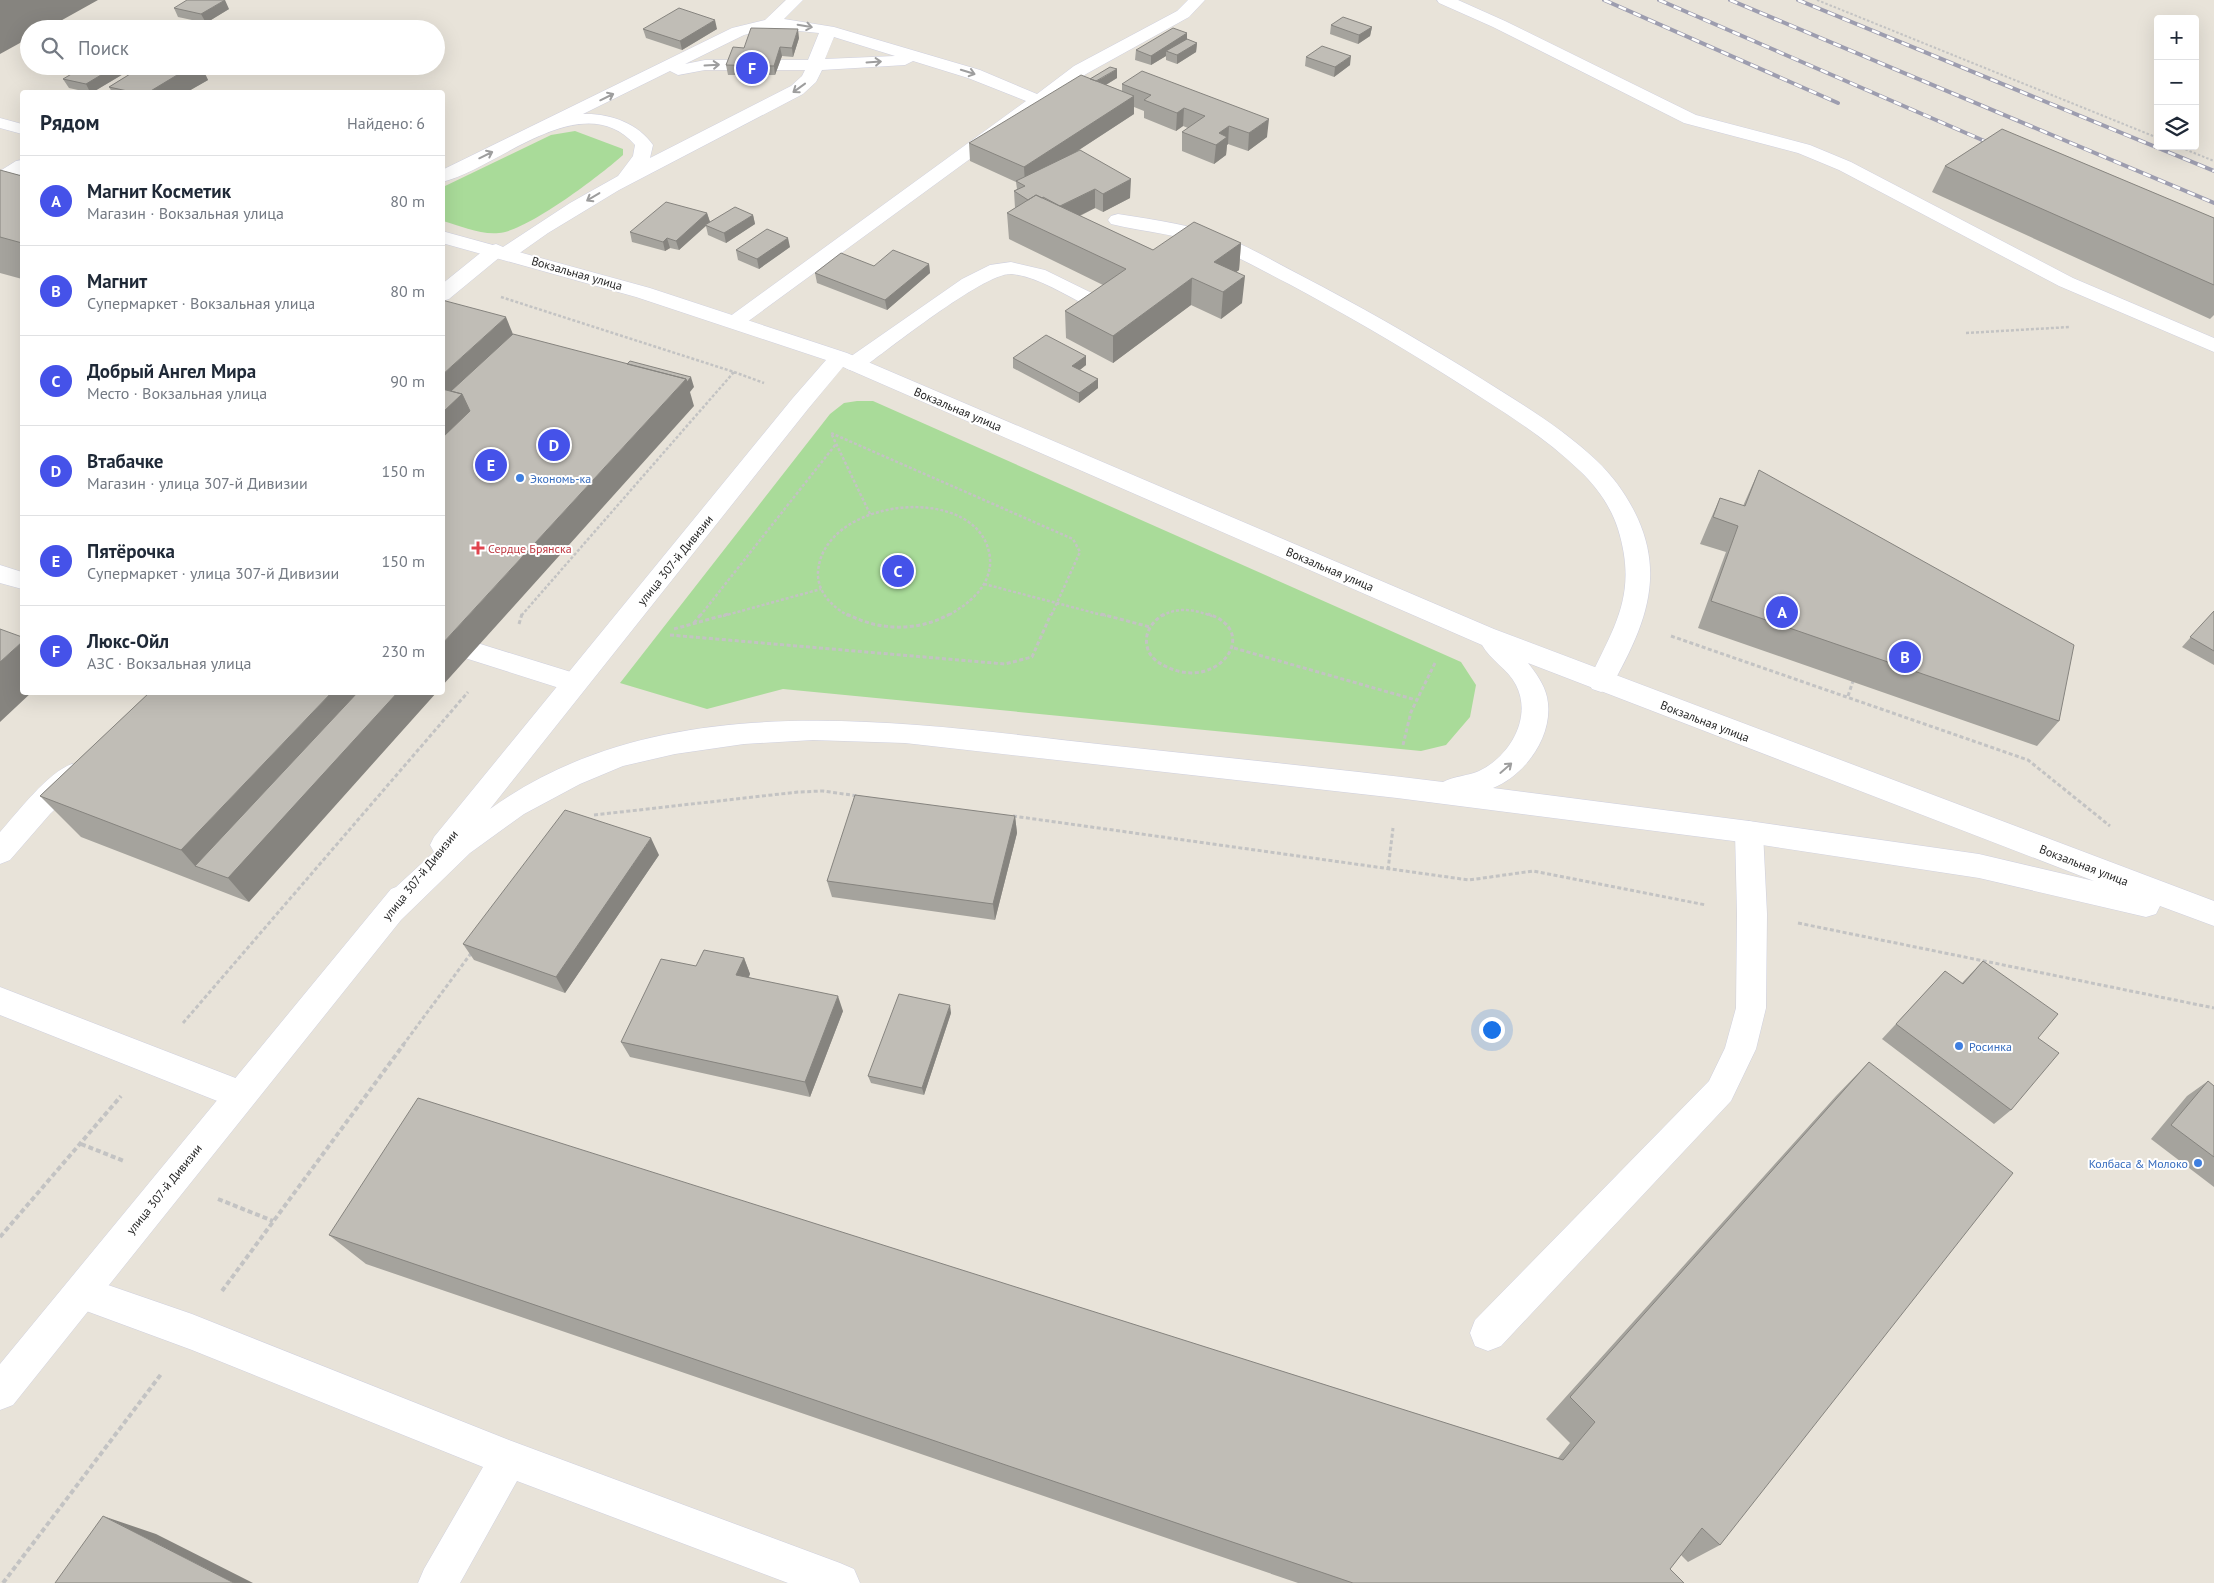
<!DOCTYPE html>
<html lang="ru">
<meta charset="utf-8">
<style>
body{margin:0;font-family:"PT Sans",sans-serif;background:#f6f6f7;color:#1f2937}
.controls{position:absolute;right:15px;top:15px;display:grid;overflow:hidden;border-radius:5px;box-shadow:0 5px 20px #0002}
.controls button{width:45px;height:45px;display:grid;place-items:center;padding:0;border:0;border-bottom:1px solid #e0e1e3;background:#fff;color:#1f2937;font:25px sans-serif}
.you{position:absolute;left:1491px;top:1029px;width:18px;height:18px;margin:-12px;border:4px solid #fff;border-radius:50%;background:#1a73e8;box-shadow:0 0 0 8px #1a73e833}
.badge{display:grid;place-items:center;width:32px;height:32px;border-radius:50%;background:#4552e9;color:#fff;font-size:16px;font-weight:700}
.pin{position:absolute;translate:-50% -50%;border:2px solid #fff;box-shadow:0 1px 5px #0006}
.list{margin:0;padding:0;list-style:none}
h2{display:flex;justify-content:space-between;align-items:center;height:65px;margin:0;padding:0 20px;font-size:21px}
h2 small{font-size:16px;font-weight:400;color:#747a83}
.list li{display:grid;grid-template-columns:32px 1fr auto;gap:15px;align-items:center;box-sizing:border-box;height:90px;padding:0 20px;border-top:1px solid #e0e1e3}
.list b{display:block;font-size:19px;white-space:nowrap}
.list p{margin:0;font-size:16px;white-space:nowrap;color:#747a83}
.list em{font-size:16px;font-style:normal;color:#747a83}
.icon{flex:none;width:28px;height:28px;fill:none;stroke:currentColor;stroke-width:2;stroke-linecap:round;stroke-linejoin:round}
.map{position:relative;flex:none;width:2214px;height:1583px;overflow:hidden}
.search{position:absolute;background:#fff;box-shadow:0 5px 20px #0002;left:20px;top:20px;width:425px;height:55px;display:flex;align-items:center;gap:12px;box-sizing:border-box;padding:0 18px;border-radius:28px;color:#747a83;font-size:19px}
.panel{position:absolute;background:#fff;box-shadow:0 5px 20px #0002;left:20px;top:90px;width:425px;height:605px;border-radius:5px}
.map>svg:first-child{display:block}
.green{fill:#a9db99}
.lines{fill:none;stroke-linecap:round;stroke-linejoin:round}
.lane-casing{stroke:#cfd0df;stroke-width:1}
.secondary-casing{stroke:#cfd0df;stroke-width:1}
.path-far3{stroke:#c3c3c3;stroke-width:2;stroke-dasharray:2.5 2;stroke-linecap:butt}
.path-far2{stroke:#c3c3c3;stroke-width:2.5;stroke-dasharray:3 2;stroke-linecap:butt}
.path-far1{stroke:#c3c3c3;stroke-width:3;stroke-dasharray:4 2.5;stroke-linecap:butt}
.path{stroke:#c3c3c3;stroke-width:4;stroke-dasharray:5 3;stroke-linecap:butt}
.lane{fill:#fff;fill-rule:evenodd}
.secondary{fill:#fff;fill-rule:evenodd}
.rail-casing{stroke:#9d9daf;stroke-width:4}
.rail{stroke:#fff;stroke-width:2.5;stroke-dasharray:8;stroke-linecap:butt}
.wall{fill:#a5a39d}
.shaded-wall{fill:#86847f}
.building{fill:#c0bdb6;stroke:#86847f}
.oneway{stroke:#9e9e9e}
.shop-dot{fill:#3f7fe0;stroke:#fff;stroke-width:2}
.health-dot{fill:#e0444e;stroke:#fff;stroke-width:2}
.labels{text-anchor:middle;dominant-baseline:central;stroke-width:4;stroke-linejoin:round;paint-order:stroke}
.street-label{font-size:12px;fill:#272727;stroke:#fff}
.shop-label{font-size:12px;fill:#366cbe;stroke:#fff;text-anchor:start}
.health-label{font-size:12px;fill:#be3a42;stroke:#fff;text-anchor:start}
</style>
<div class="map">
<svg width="2214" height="1583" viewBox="0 0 2214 1583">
<rect width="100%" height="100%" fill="#e8e3d9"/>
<path class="green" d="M575,131L623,149V155C601,175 527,231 499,233C481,235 460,226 443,221V187L551,135Z
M857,401H873L1461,662L1476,685L1470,717L1446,745L1421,751L783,689L707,709L620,683L830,414L844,403Z"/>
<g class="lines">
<g class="lane-casing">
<path id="lane" d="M786,0H803L784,19L834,27L980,70L1037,94L1074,66L1177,11L1188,0H1205L1189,17L1086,74L743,325L736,327L729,325L726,321L729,317L1026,101L968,78L913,61L905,65L822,70L816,82L803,94L619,190L548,233L514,257L507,259L500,257L449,299L442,301V284L489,246L496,244L503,247L570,203L618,176L633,156L635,145C582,85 497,169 442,182V170L732,28L765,20ZM771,28L819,33L808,60H705L685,64L744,35ZM834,37L895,56L825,59ZM705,70H805L802,76L791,86L650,158L653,145C638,123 609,113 583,114L670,71L678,75Z
M1437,0H1458L1505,21L1696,115L1810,145L1851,162L2073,278L2214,338V352L2059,286L1839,170L1798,153L1684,123L1493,27L1439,3Z
M22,160V173L7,183L0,185V171L16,161Z
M1118,214C1156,220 1195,225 1231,240C1255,250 1279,264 1302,276C1358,305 1412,336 1466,369C1510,397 1558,424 1596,460C1614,477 1628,497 1638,519C1666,582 1641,633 1610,689L1601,692L1592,689L1588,682C1615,625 1638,594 1618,529C1611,507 1597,487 1580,471C1542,434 1494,406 1449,377C1397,344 1343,313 1289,284C1265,272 1241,258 1216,248C1182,234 1147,233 1111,224L1108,220L1111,216Z
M1011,262L1045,270L1100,297L1103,301L1100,305L1093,307L1086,305C1063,294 1038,277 1012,274C986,271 888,350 861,369L854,371L847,369L843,364L847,359L962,279L990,265Z
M0,565L22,572V589L0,583Z
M474,642L584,676L588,683L584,690L575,693L465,658L461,651L465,644Z
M72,764L82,767L86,775L82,783L50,814L10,860L0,864V832C17,813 48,772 72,764Z
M1749,821L1759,824L1763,832L1767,914L1766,1008L1756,1049L1731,1101L1501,1346L1488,1351L1475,1346L1470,1333L1475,1320L1709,1081L1725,1048L1736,1008L1737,914L1735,832L1739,824Z
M0,987L251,1084L256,1095L251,1106L240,1110L0,1015Z
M82,1276L192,1314L509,1440L840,1563L854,1569L860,1583H788L517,1481L460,1583H418L424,1569L483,1467L192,1350L70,1305L65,1293L70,1281Z"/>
</g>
<g class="secondary-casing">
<path id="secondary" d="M0,118L22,124V134L0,128Z
M442,231L650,288L847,353L1494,629L2214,901V926L2160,906L2156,914L2146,917L1979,878L1749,843L1397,798L905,743L813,740L744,744L675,754L623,766L580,784L524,814L470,853L401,920L13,1405L0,1410V1364L391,889L396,887L434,852L430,845L434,837L792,399L826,360L636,297L442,243ZM843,367L1482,645C1490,660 1508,669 1516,685C1533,718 1509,757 1479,771C1468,776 1454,776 1443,782C1331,768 1219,757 1107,745C906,723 666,682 490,809L808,409ZM1528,663L2094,881L1979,854L1749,821L1493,788C1526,775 1555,734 1547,697C1544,684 1536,673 1528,663Z"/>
</g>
<path class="path-far3" d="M1817,0L2158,138
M2177,146L2214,161"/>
<path class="path-far2" d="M501,297L734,372L521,616
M1966,333L2070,327
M734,372L764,383
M870,514L831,433L1073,539L1080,552L1051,616
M984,584L1106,616
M700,616L836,444
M723,616L821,589
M849,616C832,607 817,592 818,572C823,496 982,481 990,558C992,586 969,604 947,616
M1162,616C1179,606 1195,610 1212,616"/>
<path class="path-far1" d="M847,614C879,631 917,632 950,614
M1101,614L1150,627
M1164,614C1153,621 1144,632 1147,646C1149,657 1158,663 1167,667C1218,692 1262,631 1208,614
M694,623L701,614
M519,624L522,614
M674,629L728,614
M670,635L1005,664L1032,657L1051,614
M1671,636L2028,760L2110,826
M1234,648L1416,700
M1848,696L1853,681
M1403,745L1411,712L1436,661
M594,815L798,792L823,791L858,796
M1013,816L1469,880L1533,871L1706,905
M1388,870L1393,828
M1798,923L2214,1008
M183,1023L468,692
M403,1045L472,952"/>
<path class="path" d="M81,1144L124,1161
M218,1199L273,1221
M0,1237L121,1096
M222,1291L404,1044
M3,1583L162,1373"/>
<use href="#lane" class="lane"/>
<use href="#secondary" class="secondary"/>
<g class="rail-casing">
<path id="rail" d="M1604,0L1838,103
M1659,0L1996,146
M1730,0L2214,203
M1798,0L2214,171"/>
</g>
<use href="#rail" class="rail"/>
</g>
<path class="wall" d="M174,8L229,9L206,23L178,17Z
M1331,25L1372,27L1370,36L1358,44L1330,34Z
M643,29H717L682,50L646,38Z
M1187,33V39L1197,43L1196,52L1177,64L1166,60V56L1151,65L1135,60L1136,50Z
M799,38L793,57L782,56L775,75H728L726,65L744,48Z
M1306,57L1350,65L1334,77L1305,66Z
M143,66H221L211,73L204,71L208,80L187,92H112L109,87Z
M130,70L93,92H87L69,88L63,79Z
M1117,78L1106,85L1122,91V84L1267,137L1248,151L1228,144L1227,145L1226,155L1214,164L1182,151V132L1188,128L1183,126L1176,131L1144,118V111L1134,107V114L1076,152L1130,198L1103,212L1095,208L1080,216L1153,250L1241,243L1239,270L1236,272L1242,303L1221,319L1191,305L1113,363L1066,338L1065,311L1103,285L1009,239L1007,213L1015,208L1014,191L1017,189L1016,182L970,161L969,143L1090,79Z
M1945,166L2214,218V315L2210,319L1932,192Z
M0,170L22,176V279L0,273Z
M707,213L710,222L753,215L755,224L726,243L708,235L706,226L679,250L670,248L665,251L632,242L630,232Z
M790,247L759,269L738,260L736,250Z
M929,264L930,273L887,310L817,283L815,273L874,266Z
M1086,356V365L1080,370L1098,379V388L1079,403L1013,368V358Z
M1759,470L2059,721L2037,746L1698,628L1726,552L1700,544L1708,525L1720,498L1743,506Z
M2214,611V665L2182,647Z
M150,692L249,902L81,837L40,796Z
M1015,816L1017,833L995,920L832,897L827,881Z
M659,855L565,993L474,960L463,944Z
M744,958L750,974L749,977L843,1011L810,1097L630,1057L621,1042L696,966Z
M1983,961L2038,1038L2011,1110L1994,1124L1882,1039L1945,971L1962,983Z
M951,1013L924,1095L871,1083L868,1076Z
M1869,1062L1720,1545L1688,1562L1681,1555L1670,1569L1684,1583H1298L366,1264L329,1235L1558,1458L1570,1443L1546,1419L1836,1096Z
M2208,1081L2214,1086V1187L2151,1139L2187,1096Z"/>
<path class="shaded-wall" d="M0,0H98L46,29H29V38L0,54Z
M225,0L229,9L206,23L201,14Z
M715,20L717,29L682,50L680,41Z
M1372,27L1370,36L1358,44L1359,35Z
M798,29L799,38L793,57L792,48Z
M1187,33V43L1166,51V56L1151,65V56Z
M1197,43L1196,52L1177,64V55Z
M780,47L782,56L775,75L774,66Z
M1351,56L1350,65L1334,77L1335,67Z
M116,66H128L130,70L93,92H90L86,84Z
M192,66H201L208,80L187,92H149Z
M207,66H221L211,73Z
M1117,69V78L1092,93V84Z
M1134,96V114L1025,185L1024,167Z
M1184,108L1183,126L1176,131L1177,113Z
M1269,119L1267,137L1248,151L1249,133Z
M1229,126L1228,144L1227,145L1226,155L1214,164L1216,145L1219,133Z
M1131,179L1130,198L1103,212V194Z
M1095,189V208L1060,225L1059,207Z
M707,213L710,222L679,250L676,241Z
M753,215L755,224L726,243L724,233Z
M667,238L670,248L665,251L663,242Z
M788,238L790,247L759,269L757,259Z
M1241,243L1239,270L1214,288V262Z
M929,264L930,273L887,310L885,300Z
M1245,276L1242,303L1221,319L1223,292Z
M1192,278L1191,305L1113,363V336Z
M506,317L524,361L442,477V375Z
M1086,356V365L1073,375L1072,366Z
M691,377L694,387L690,392L694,406L442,686V644L686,379Z
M1098,379V388L1079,403V393Z
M22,642V692H32L0,722V662Z
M332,692H437L249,902L228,878L195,866L181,850Z
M1015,816L1017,833L995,920L993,904Z
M651,838L659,855L565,993L556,977Z
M744,958L750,974L742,990L736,975Z
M838,996L843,1011L810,1097L805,1082Z
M950,1005L951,1013L924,1095L922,1088Z
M103,1516L156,1534L253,1583H234Z"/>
<path class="building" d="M187,0H225L201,14L174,8Z
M679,8L715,20L680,41L643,29Z
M1343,17L1372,27L1359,35L1331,25Z
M151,26L162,29H147Z
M751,28L798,29L792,48L780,47L774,66L726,65L733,47L744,48Z
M1173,28L1187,33L1151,56L1136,50Z
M1187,39L1197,43L1177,55L1166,51Z
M1322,46L1351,56L1335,67L1306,57Z
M85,66H116L86,84L63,79Z
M143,66H192L149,92H132L109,87Z
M1110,67L1117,69L1096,81L1090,79Z
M1142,71L1269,119L1249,133L1229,126L1219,133L1227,137L1216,145L1182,132L1205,116L1184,108L1177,113L1144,100L1151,95L1122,84Z
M1081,75L1134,96L1024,167L969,143Z
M2002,129L2214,218V285L1945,166Z
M1080,150L1131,179L1103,194L1095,189L1060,206L1043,197L1042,198L1036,195L1028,200L1014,191L1025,186L1016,181Z
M0,170L22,176V243L0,237Z
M1036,195L1153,250L1194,222L1241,243L1214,262L1245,276L1223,292L1192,278L1113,336L1065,311L1126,269L1007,213Z
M666,202L707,213L676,241L667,238L663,242L630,232Z
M735,207L753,215L724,233L705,225Z
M767,229L788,238L757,259L736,250Z
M893,250L929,264L885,300L815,273L841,253L874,266Z
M442,300L506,317L442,375Z
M513,334L686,379L442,644V438L470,411L462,394L451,391Z
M1046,335L1086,356L1072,366L1098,379L1079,393L1013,358Z
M630,361L691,377L687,382L686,379L627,364Z
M442,389L462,394L442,413Z
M1759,470L2074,645L2059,721L1711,601L1738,526L1713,517L1720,498L1745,506Z
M2214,611V651L2190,637Z
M0,629L22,637V642L0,662Z
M150,692H332L181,850L40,796Z
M358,692H398L228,878L195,866Z
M855,795L1015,816L993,904L827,881Z
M565,810L651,838L556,977L463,944Z
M704,950L744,958L736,975L838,996L805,1082L621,1042L661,959L696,966Z
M1983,961L2058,1014L2038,1038L2059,1053L2011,1110L1896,1024L1945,971L1963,984Z
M899,994L950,1005L922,1088L868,1076Z
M1869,1062L2013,1173L1720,1545L1702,1528L1670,1569L1684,1583H1353L329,1235L418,1098L1563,1460L1595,1422L1570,1397Z
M2208,1081L2214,1086V1157L2171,1125Z
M103,1516L234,1583H55Z"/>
<defs><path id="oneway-shaft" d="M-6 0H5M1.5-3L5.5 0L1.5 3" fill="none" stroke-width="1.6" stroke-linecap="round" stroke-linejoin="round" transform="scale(1.25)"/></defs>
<g class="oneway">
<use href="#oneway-shaft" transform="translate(805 26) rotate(10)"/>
<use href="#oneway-shaft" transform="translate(874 62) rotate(-4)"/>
<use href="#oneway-shaft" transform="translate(712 65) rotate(-3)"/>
<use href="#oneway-shaft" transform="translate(968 72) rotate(17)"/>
<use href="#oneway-shaft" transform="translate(799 88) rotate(144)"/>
<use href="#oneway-shaft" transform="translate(607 97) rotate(-26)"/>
<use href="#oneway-shaft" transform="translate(486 155) rotate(-26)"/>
<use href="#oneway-shaft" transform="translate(593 197) rotate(149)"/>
<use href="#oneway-shaft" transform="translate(1506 768) rotate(-41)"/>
</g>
<g class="shop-dot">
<circle cx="520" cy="478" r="5"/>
<circle cx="1959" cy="1046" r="5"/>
<circle cx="2198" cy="1163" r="5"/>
</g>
<path class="health-dot" d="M475.5 540.5h5v5h5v5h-5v5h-5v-5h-5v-5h5z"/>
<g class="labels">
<g class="street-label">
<text transform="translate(577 273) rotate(16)">Вокзальная улица</text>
<text transform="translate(958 409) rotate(23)">Вокзальная улица</text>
<text transform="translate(675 560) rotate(-51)">улица 307-й Дивизии</text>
<text transform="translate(1330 569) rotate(23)">Вокзальная улица</text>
<text transform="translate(1705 721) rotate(21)">Вокзальная улица</text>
<text transform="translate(2084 865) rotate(21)">Вокзальная улица</text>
<text transform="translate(420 875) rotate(-51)">улица 307-й Дивизии</text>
<text transform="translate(164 1189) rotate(-51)">улица 307-й Дивизии</text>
</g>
<g class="shop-label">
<text x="530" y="478">Экономь-ка</text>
<text x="1969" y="1046">Росинка</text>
<text x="2188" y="1163" text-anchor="end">Колбаса &amp; Молоко</text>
</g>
<g class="health-label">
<text x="488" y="548">Сердце Брянска</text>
</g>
</g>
</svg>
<div class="controls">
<button>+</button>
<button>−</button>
<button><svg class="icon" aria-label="layers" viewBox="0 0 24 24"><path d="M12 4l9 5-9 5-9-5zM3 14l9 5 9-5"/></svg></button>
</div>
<div class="you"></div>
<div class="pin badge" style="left:1782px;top:612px">A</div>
<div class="pin badge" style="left:1905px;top:657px">B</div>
<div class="pin badge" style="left:898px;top:571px">C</div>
<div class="pin badge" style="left:554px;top:445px">D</div>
<div class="pin badge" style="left:491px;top:465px">E</div>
<div class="pin badge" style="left:752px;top:68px">F</div>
<div class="search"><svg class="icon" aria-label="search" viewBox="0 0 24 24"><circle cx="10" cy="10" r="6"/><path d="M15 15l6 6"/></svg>Поиск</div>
<section class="panel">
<h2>Рядом<small>Найдено: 6</small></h2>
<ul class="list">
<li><span class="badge">A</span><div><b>Магнит Косметик</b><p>Магазин · Вокзальная улица</p></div><em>80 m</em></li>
<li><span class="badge">B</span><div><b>Магнит</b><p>Супермаркет · Вокзальная улица</p></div><em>80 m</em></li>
<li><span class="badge">C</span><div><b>Добрый Ангел Мира</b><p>Место · Вокзальная улица</p></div><em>90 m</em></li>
<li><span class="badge">D</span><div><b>Втабачке</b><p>Магазин · улица 307-й Дивизии</p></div><em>150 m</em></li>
<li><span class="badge">E</span><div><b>Пятёрочка</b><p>Супермаркет · улица 307-й Дивизии</p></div><em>150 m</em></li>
<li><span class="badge">F</span><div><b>Люкс-Ойл</b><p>АЗС · Вокзальная улица</p></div><em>230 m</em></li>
</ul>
</section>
</div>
